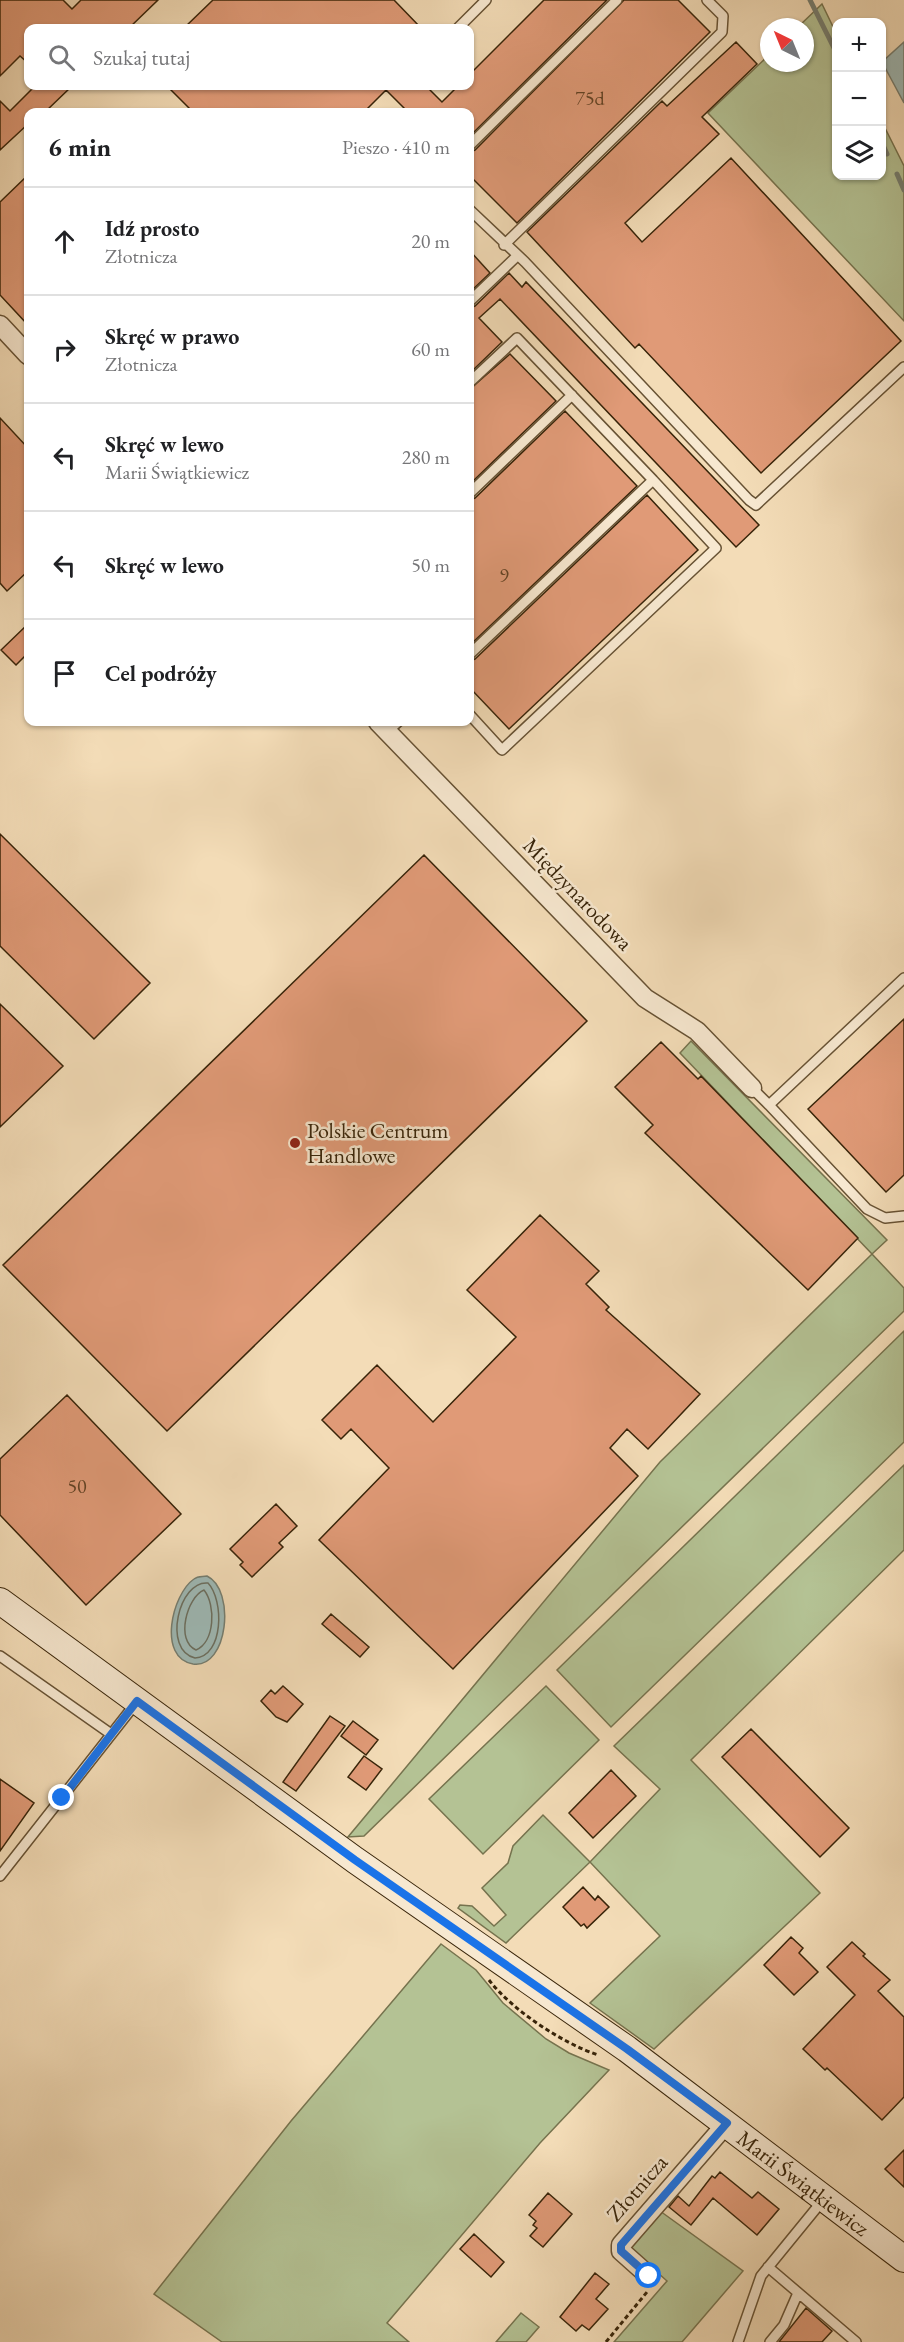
<!DOCTYPE html>
<html lang="pl">
<meta charset="utf-8">
<style>
body{margin:0;font-family:"EB Garamond",serif;background:#f6f6f6;color:#202124}
.controls{position:absolute;right:18px;top:18px;display:grid;overflow:hidden;border-radius:12px;box-shadow:0 2px 4px #0004}
.controls button{width:54px;height:54px;display:grid;place-items:center;padding:0;border:0;border-bottom:2px solid #e0e0e0;background:#fff;color:#202124;font:30px sans-serif}
.compass{position:absolute;left:760px;top:18px;width:54px;height:54px;border-radius:50%;background:#fff;box-shadow:0 2px 4px #0004;rotate:317deg}
.stop{position:absolute;width:18px;height:18px;margin:-14px;border:4px solid #1a73e8;border-radius:50%;background:#fff}
.stop.end{background:#1a73e8;border-color:#fff;box-shadow:0 2px 6px #0008}
.list{margin:0;padding:0;list-style:none}
h2{display:flex;justify-content:space-between;align-items:center;height:78px;margin:0;padding:0 24px;font-size:26px}
h2 small{font-size:20px;font-weight:400;color:#757577}
.list li{display:grid;grid-template-columns:39px 1fr auto;gap:18px;align-items:center;box-sizing:border-box;height:108px;padding:0 24px;border-top:2px solid #e0e0e0}
.list b{display:block;font-size:22px;white-space:nowrap}
.list p{margin:0;font-size:20px;white-space:nowrap;color:#757577}
.list em{font-size:20px;font-style:normal;color:#757577}
.icon{flex:none;width:33px;height:33px;fill:none;stroke:currentColor;stroke-width:2;stroke-linecap:round;stroke-linejoin:round}
.map{position:relative;flex:none;width:904px;height:2342px;overflow:hidden}
.search{position:absolute;background:#fff;box-shadow:0 2px 4px #0004;left:24px;top:24px;width:450px;height:66px;display:flex;align-items:center;gap:15px;box-sizing:border-box;padding:0 21px;border-radius:12px;color:#757577;font-size:22px}
.panel{position:absolute;background:#fff;box-shadow:0 2px 4px #0004;left:24px;top:108px;width:450px;height:618px;border-radius:12px}
.map>svg:first-child{display:block}
.green{fill:#b4c294;stroke:#76734e;stroke-width:1.5}
.water{fill:#9ebab7;stroke:#757e71;stroke-width:1.5}
.lines{fill:none;stroke-linecap:round;stroke-linejoin:round}
.shore{stroke:#6b6f60;stroke-width:1.5}
.stream{stroke:#757e71;stroke-width:5}
.building{fill:#e09a77;stroke:#382409;stroke-width:1.5}
.lane-casing{stroke:#675234;stroke-width:12}
.street-casing{stroke:#675234;stroke-width:21}
.secondary-casing{stroke:#382409;stroke-width:28}
.path{stroke:#382409;stroke-width:3;stroke-dasharray:4.5 3;stroke-linecap:butt}
.lane{stroke:#f7e8d0;stroke-width:9}
.street{stroke:#f7e8d0;stroke-width:18}
.secondary{stroke:#f7e8d0;stroke-width:26}
.route{stroke:#1a73e8;stroke-width:8}
.poi-dot{fill:#8f2418;stroke:#f7e8d0;stroke-width:2}
.labels{text-anchor:middle;dominant-baseline:central;stroke-width:5;stroke-linejoin:round;paint-order:stroke}
.number-label{font-size:20px;fill:#624224}
.street-label{font-size:22px;fill:#382409;stroke:#f7e8d0}
.poi-label{font-size:22px;fill:#382409;stroke:#f7e8d0;text-anchor:start}
</style>
<div class="map">
<svg width="904" height="2342" viewBox="0 0 904 2342">
<rect width="100%" height="100%" fill="#f3dcb7"/>
<filter id="stains"><feTurbulence type="fractalNoise" baseFrequency=".00333" numOctaves="4"/><feColorMatrix values="0 0 0 0 .2 0 0 0 0 .09 0 0 0 0 .02 0 0 0 .5 -.17"/></filter>
<radialGradient id="worn" r=".72"><stop offset=".6" stop-color="#630" stop-opacity="0"/><stop offset="1" stop-color="#630" stop-opacity=".3"/></radialGradient>
<path class="green" d="M822,4L836,33V176H882V122L904,166V321L708,113L769,55V63H805V27H798Z
M691,1041L887,1240L872,1254L904,1288V1311L364,1836L348,1837L660,1462L872,1254L680,1053Z
M904,1331V1442L611,1727L557,1670Z
M904,1465V1550L691,1760L820,1893L654,2049L590,2003L660,1936L590,1862L506,1943L458,1908L460,1905L472,1906L494,1926L506,1915L482,1888L508,1863L513,1846L543,1815L590,1862L660,1789L614,1746Z
M546,1686L599,1740L483,1854L429,1799Z
M441,1944L476,1970L503,2003L546,2039L569,2053L609,2070L540,2143L387,2323L409,2342H222L154,2294L291,2121Z
M660,2211L743,2271L682,2342H614L667,2281L629,2247Z
M521,2313L539,2327L526,2342H496Z"/>
<path class="water" d="M904,42V103L882,62Z
M207,1576C236,1590 228,1669 193,1664C157,1658 172,1594 194,1579C198,1576 202,1577 207,1576Z"/>
<g class="lines">
<path class="shore" d="M208,1583C224,1600 224,1656 195,1658C162,1650 179,1580 208,1583Z
M204,1590C216,1605 215,1642 196,1650C175,1641 187,1597 204,1590Z"/>
<path class="stream" d="M810,0L836,52
M882,143L887,154
M897,174L904,190"/>
</g>
<path class="building" d="M0,0H63L72,9L81,0H158L129,28H28V63L20,56L0,76Z
M213,0H394L421,28H184Z
M544,0H607L470,136V112H408L386,90L364,112H193L167,86H426L442,102L458,86H470V74Z
M624,0H678L710,32L517,223L470,176V152L475,150Z
M736,42L757,64L702,117L719,134L625,223L642,242L731,158L901,341L761,473L639,344L635,348L527,232L662,101L667,106Z
M35,86H72L45,112H28V124L0,150V101L10,111Z
M28,175V325L0,295V202Z
M470,251L490,273L470,292Z
M509,273L522,287L526,282L759,525L736,547L500,299L479,318L502,342L470,373V308L475,306Z
M510,354L556,401L470,484V389Z
M565,411L637,486L470,645V500L475,498Z
M0,418L28,448V571L7,591L0,583Z
M647,495L698,550L509,729L470,688V661L475,659Z
M28,624V653L16,665L1,650Z
M0,834L150,983L94,1039L0,946Z
M424,855L587,1021L167,1431L3,1265Z
M0,1004L63,1066L0,1127Z
M904,1019V1175L886,1192L808,1109Z
M661,1042L698,1079L701,1076L858,1238L808,1290L645,1133L653,1125L615,1087Z
M540,1215L599,1271L586,1284L609,1307L606,1310L700,1394L648,1449L627,1429L610,1448L638,1476L453,1669L319,1540L389,1468L351,1429L341,1439L322,1420L377,1365L433,1422L516,1337L467,1290Z
M67,1395L181,1514L86,1605L0,1515V1459Z
M276,1504L297,1526L279,1543L283,1547L252,1577L240,1565L243,1562L230,1549Z
M331,1614L369,1647L360,1657L322,1624Z
M283,1686L303,1704L287,1722L276,1717L261,1701L271,1690L275,1694Z
M330,1716L345,1726L296,1791L283,1782Z
M353,1721L378,1740L366,1755L341,1736Z
M751,1729L849,1828L820,1857L722,1757Z
M364,1756L382,1769L366,1790L348,1777Z
M611,1770L636,1796L593,1838L569,1813Z
M0,1779L34,1803L0,1851Z
M583,1887L595,1900L598,1896L609,1907L587,1928L584,1924L581,1926L563,1907Z
M791,1937L803,1948L799,1953L818,1972L794,1995L764,1965Z
M852,1942L865,1954L863,1956L890,1980L878,1991L904,2017V2097L882,2120L827,2068L825,2070L803,2049L855,1995L827,1967Z
M904,2150V2187L885,2169Z
M720,2172L752,2198L758,2192L779,2209L757,2235L713,2198L691,2225L669,2207L678,2196L689,2206L712,2176L715,2178Z
M548,2193L572,2214L543,2247L530,2236L537,2228L533,2225L536,2221L529,2215Z
M474,2234L504,2262L491,2277L460,2249Z
M595,2273L609,2284L596,2299L608,2309L589,2330L582,2325L576,2331L560,2317Z
M806,2308L832,2331L822,2342H779Z"/>
<g class="lines">
<g class="lane-casing">
<path id="lane" d="M458,28L486,0
M470,145L617,0
M470,210L525,262L749,500L756,505L904,367
M504,245L722,32L723,16L707,0
M470,301L517,256
M470,382L517,338L653,480
M470,493L572,395
M470,654L653,480L716,548L502,750L470,715
M388,731L398,722
M752,1088L769,1105L904,978
M769,1105L867,1209L885,1218L904,1216
M0,1656L111,1734
M0,1876L136,1703
M768,2267L856,2342
M738,2342L761,2276L823,2200
M770,2342L784,2325L798,2293"/>
</g>
<g class="street-casing">
<path id="street" d="M0,325L28,355
M378,722L645,998L697,1031L752,1088
M649,2276L621,2251V2245L727,2123"/>
</g>
<g class="secondary-casing">
<g id="secondary">
<path id="s1" d="M0,1601L355,1860L627,2049L904,2259"/>
</g>
</g>
<path class="path" d="M489,1980C512,2010 562,2043 598,2055
M606,2342L647,2292"/>
<use href="#lane" class="lane"/>
<use href="#street" class="street"/>
<use href="#secondary" class="secondary"/>
</g>
<g class="lines">
<path class="route" d="M62,1798L137,1701L355,1860L627,2049L727,2123L621,2245V2251L649,2276"/>
</g>
<circle class="poi-dot" cx="295" cy="1143" r="6"/>
<g class="labels">
<g class="number-label">
<text x="590" y="98">75d</text>
<text x="504" y="575">9</text>
<text x="77" y="1486">50</text>
</g>
<g class="street-label">
<text transform="translate(578 894) rotate(46)">Międzynarodowa</text>
<text stroke="none"><textPath href="#s1" startOffset="992">Marii Świątkiewicz</textPath></text>
<text transform="translate(637 2188) rotate(-49)">Złotnicza</text>
</g>
<g class="poi-label">
<text x="307" y="1130">Polskie Centrum<tspan x="307" dy="25">Handlowe</tspan></text>
</g>
</g>
<rect width="100%" height="100%" filter="url(#stains)"/>
<rect width="100%" height="100%" fill="url(#worn)"/>
</svg>
<div class="controls">
<button>+</button>
<button>−</button>
<button><svg class="icon" aria-label="layers" viewBox="0 0 24 24"><path d="M12 4l9 5-9 5-9-5zM3 14l9 5 9-5"/></svg></button>
</div>
<svg class="compass" viewBox="-18 -18 36 36"><path d="M0-13l5 13h-10z" fill="#e53935"/><path d="M0 13l5-13h-10z" fill="#757577"/></svg>
<div class="stop" style="left:649px;top:2276px"></div>
<div class="stop end" style="left:62px;top:1798px"></div>
<div class="search"><svg class="icon" aria-label="search" viewBox="0 0 24 24"><circle cx="10" cy="10" r="6"/><path d="M15 15l6 6"/></svg>Szukaj tutaj</div>
<section class="panel">
<h2>6 min<small>Pieszo · 410 m</small></h2>
<ul class="list">
<li><svg class="icon" aria-label="ahead" viewBox="0 0 24 24"><path d="M12 20V5M6 11l6-6 6 6"/></svg><div><b>Idź prosto</b><p>Złotnicza</p></div><em>20 m</em></li>
<li><svg class="icon" aria-label="right" viewBox="0 0 24 24"><path d="M7 20v-9h11M14 6l5 5-5 5"/></svg><div><b>Skręć w prawo</b><p>Złotnicza</p></div><em>60 m</em></li>
<li><svg class="icon" aria-label="left" viewBox="0 0 24 24"><path d="M17 20v-9H6M10 6l-5 5 5 5"/></svg><div><b>Skręć w lewo</b><p>Marii Świątkiewicz</p></div><em>280 m</em></li>
<li><svg class="icon" aria-label="left" viewBox="0 0 24 24"><path d="M17 20v-9H6M10 6l-5 5 5 5"/></svg><div><b>Skręć w lewo</b></div><em>50 m</em></li>
<li><svg class="icon" aria-label="arrive" viewBox="0 0 24 24"><path d="M6 21V4h12l-3 4 3 4H6"/></svg><div><b>Cel podróży</b></div></li>
</ul>
</section>
</div>
